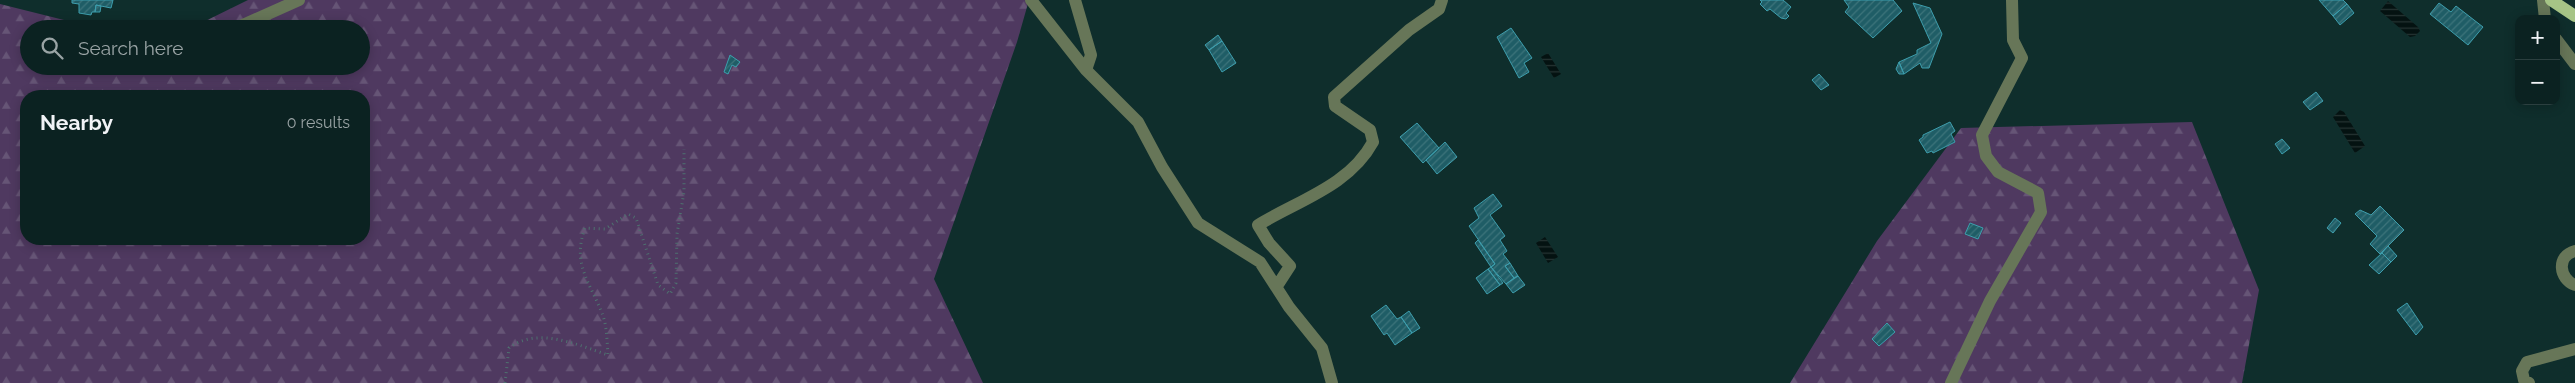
<!DOCTYPE html>
<meta charset="utf-8">
<style>
body{margin:0;font-family:Raleway,sans-serif;background:#192f2e;color:#f1f3f6}
.controls{position:absolute;right:15px;top:15px;display:grid;overflow:hidden;border-radius:10px;box-shadow:0 2px 12px #0003}
.controls button{width:45px;height:45px;display:grid;place-items:center;padding:0;border:0;border-bottom:1px solid #2b3f3f;background:#0b2221;color:#f1f3f6;font:25px sans-serif}
.list{margin:0;padding:0;list-style:none}
h2{display:flex;justify-content:space-between;align-items:center;height:65px;margin:0;padding:0 20px;font-size:21px}
h2 small{font-size:16px;font-weight:400;color:#9aa4a5}
.icon{flex:none;width:28px;height:28px;fill:none;stroke:currentColor;stroke-width:2;stroke-linecap:round;stroke-linejoin:round}
.map{position:relative;flex:none;width:2575px;height:383px;overflow:hidden}
.search{position:absolute;background:#0b2221;box-shadow:0 2px 12px #0003;left:20px;top:20px;width:350px;height:55px;display:flex;align-items:center;gap:12px;box-sizing:border-box;padding:0 18px;border-radius:28px;color:#9aa4a5;font-size:19px}
.panel{position:absolute;background:#0b2221;box-shadow:0 2px 12px #0003;left:20px;top:90px;width:350px;height:155px;border-radius:20px}
.map>svg:first-child{display:block}
.forest{fill:url(#forest-firs);fill-rule:evenodd}
.water{fill:url(#water-rules)}
.building{fill:url(#building-hatch);stroke:#3d9ead}
.lines{fill:none;stroke-linecap:round;stroke-linejoin:round}
.path{stroke:#4e726f;stroke-width:3;stroke-dasharray:1 4;stroke-linecap:butt}
.minor{stroke:#677658;stroke-width:12}
.major{stroke:#a6c486;stroke-width:12}
</style>
<div class="map">
<svg width="2575" height="383" viewBox="0 0 2575 383">
<defs>
<pattern id="forest-firs" width="22" height="20" patternUnits="userSpaceOnUse" patternTransform="scale(1.25)"><rect width="22" height="20" fill="#4f3960"/><path d="M5 1l3.5 6h-7zM16 11l3.5 6h-7z" fill="#665576"/></pattern>
<pattern id="water-rules" width="6" height="5" patternUnits="userSpaceOnUse" patternTransform="scale(1.25)"><rect width="6" height="5" fill="#041211"/><path d="M0 2.5h6" fill="none" stroke="#263433"/></pattern>
<pattern id="building-hatch" width="6" height="6" patternUnits="userSpaceOnUse" patternTransform="scale(1.25)"><rect width="6" height="6" fill="#1f5d66"/><path d="M-1 1l2-2M0 6l6-6M5 7l2-2" fill="none" stroke="#3d747b"/></pattern>
</defs>
<rect width="100%" height="100%" fill="#0f2e2c"/>
<path class="forest" d="M248,0H1029L1017,42L934,279L983,383H0V4L100,29H29V66H361V29H189ZM26,96H364V239H26Z
M2192,122L2259,290L2242,383H1790L1877,241L1961,128Z"/>
<path class="water" d="M2388,1L2418,27L2420,31L2415,36L2410,37L2380,11Z
M1548,53L1561,74L1554,78L1541,57Z
M2340,110L2344,112L2365,146L2355,153L2333,117Z
M1545,237L1558,257L1548,263L1536,243Z"/>
<path class="building" d="M72,0H113L111,8L96,5L95,12H92L91,15L79,13V4L72,3Z
M1760,0H1783L1791,7L1786,13L1789,16L1786,19L1781,18L1770,9L1767,11L1760,4L1762,2Z
M1893,0L1902,11L1873,38L1845,12L1849,7L1844,0Z
M2319,0H2343L2347,4L2333,16Z
M1913,3L1930,8L1942,34L1929,68H1922L1920,63L1904,74L1899,62L1917,54V50L1931,43Z
M2439,3L2451,12L2456,6L2483,27L2468,45L2430,14Z
M2347,4L2354,13L2340,25L2333,16Z
M96,5L101,6L100,12H95Z
M1511,28L1532,58L1524,63L1529,72L1519,78L1497,37Z
M1218,35L1222,41L1209,50L1205,45Z
M1222,41L1236,63L1222,72L1209,50Z
M730,55L740,62L736,67L732,65L728,74L724,72Z
M1899,62L1904,74H1899L1896,69Z
M1819,74L1829,85L1821,90L1812,80Z
M2316,92L2323,101L2310,110L2303,102Z
M1950,122L1955,131L1951,134L1955,142L1933,153L1932,151L1927,153L1919,140L1923,137V135Z
M1417,123L1439,148L1423,163L1400,137Z
M2282,139L2290,148L2282,154L2275,144Z
M1445,142L1457,157L1437,174L1426,160Z
M1493,194L1502,206L1490,215L1505,236L1500,240L1507,251L1503,254L1510,263L1505,266L1514,278L1506,284L1491,267L1495,264L1469,226L1479,218L1474,208Z
M2380,206L2404,230L2380,254L2370,244L2377,236L2355,214L2360,210L2371,215Z
M2335,218L2341,223L2333,233L2327,228Z
M1970,223L1983,228L1978,239L1965,234Z
M1478,240L1495,264L1491,267L1475,243Z
M2388,246L2397,256L2391,262L2382,253Z
M2382,253L2391,262L2379,274L2369,265Z
M1510,263L1518,276L1514,278L1505,266Z
M1491,267L1503,283L1500,285L1488,269Z
M1488,269L1500,285L1487,294L1476,278Z
M1518,276L1525,285L1513,293L1506,284Z
M2407,303L2423,327L2416,335L2397,310Z
M1386,305L1397,319L1401,317L1412,333L1395,345L1387,333L1384,335L1371,316Z
M1409,311L1420,328L1412,333L1401,317Z
M1887,323L1895,332L1879,346L1872,339Z"/>
<g class="lines">
<path class="path" d="M505,383L509,348C537,326 578,345 608,355C607,342 607,325 602,313C589,281 572,263 585,228L605,229L628,214L636,218L658,285L670,294L676,283L677,234L684,192V149"/>
<path class="minor" d="M1031,0L1086,70L1138,122L1162,167L1198,223L1260,262L1289,307L1322,348L1332,383
M1075,0L1091,55L1086,70
M2543,0L2545,19
M122,27L143,29
M234,29L299,0
M2556,39L2575,64
M2575,251C2556,256 2559,279 2575,285
M1277,286L1290,266L1269,243L1258,225C1299,200 1349,186 1373,142L1370,130L1335,106L1334,97L1409,30L1439,9L1442,0
M1951,383L1990,301L2041,212L2038,193L1998,172L1986,156L1982,135L2022,58L2013,40L2012,0
M2529,383L2524,380L2522,371L2527,362L2575,349"/>
<path class="major" d="M2551,0L2575,16"/>
</g>
</svg>
<div class="controls">
<button>+</button>
<button>−</button>
</div>
<div class="search"><svg class="icon" aria-label="search" viewBox="0 0 24 24"><circle cx="10" cy="10" r="6"/><path d="M15 15l6 6"/></svg>Search here</div>
<section class="panel">
<h2>Nearby<small>0 results</small></h2>
<ul class="list">
</ul>
</section>
</div>
